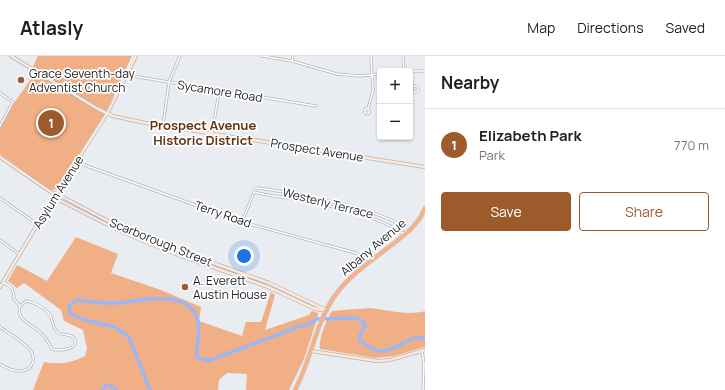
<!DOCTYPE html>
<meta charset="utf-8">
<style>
body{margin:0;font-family:Manrope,sans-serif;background:#f2f2f2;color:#222}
.controls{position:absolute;right:12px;top:12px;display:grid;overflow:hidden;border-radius:4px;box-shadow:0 1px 3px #0004}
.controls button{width:36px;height:36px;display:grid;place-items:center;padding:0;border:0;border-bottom:1px solid #e0e0e0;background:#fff;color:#222;font:20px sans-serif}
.you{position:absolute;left:244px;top:200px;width:14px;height:14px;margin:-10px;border:3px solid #fff;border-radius:50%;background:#1a73e8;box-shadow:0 0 0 6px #1a73e833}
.badge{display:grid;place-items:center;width:26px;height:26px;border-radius:50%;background:#9d5a2a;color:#fff;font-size:13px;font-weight:700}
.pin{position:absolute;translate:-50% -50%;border:2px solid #fff;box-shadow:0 1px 4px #0006}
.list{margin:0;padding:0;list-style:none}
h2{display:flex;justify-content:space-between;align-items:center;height:52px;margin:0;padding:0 16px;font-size:17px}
h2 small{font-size:13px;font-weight:400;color:#767676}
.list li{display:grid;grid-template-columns:26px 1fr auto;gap:12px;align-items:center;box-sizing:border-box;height:72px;padding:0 16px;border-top:1px solid #e0e0e0}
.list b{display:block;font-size:15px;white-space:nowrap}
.list p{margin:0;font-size:13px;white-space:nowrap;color:#767676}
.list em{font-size:13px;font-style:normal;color:#767676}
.actions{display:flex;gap:8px;padding:12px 16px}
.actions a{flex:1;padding:9px 0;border:1px solid #9d5a2a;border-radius:4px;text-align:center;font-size:14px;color:#9d5a2a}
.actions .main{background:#9d5a2a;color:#fff}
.map{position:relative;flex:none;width:425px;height:334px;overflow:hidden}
header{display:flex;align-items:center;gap:24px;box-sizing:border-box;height:56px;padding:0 20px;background:#fff;border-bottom:1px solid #e0e0e0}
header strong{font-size:19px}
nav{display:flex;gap:22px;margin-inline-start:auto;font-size:14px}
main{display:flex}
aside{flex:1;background:#fff}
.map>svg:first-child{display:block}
.green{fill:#f1af85}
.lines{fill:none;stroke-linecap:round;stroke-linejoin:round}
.river{stroke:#9bb7f5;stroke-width:3.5}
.street-casing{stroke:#b3b5ba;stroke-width:3}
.secondary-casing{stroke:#b3b5ba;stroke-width:4}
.highway-casing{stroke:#c9c9ca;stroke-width:5}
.street{stroke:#fff;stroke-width:1.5}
.secondary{stroke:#fde8da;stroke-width:2.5}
.highway{stroke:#f7b185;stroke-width:3.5}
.poi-dot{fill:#9d5a2a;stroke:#fff;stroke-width:1.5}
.labels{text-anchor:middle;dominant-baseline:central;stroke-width:3.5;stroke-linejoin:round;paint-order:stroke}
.poi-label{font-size:12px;fill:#1e1f21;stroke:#fff;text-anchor:start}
.street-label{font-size:12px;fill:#1e1f21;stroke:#fff}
.neighbourhood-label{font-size:13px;font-weight:bold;fill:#633514;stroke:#fff}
</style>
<header>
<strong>Atlasly</strong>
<nav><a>Map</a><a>Directions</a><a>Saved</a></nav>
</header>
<main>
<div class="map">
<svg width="425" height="334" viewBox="0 0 425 334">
<rect width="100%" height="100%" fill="#e9ecf1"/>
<path class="green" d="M38,0H132L111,45L103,61L57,132L54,134H50L0,98V73L14,47L34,19L30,16Z
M76,181L118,198L111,217L161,234L201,251L199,265L242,280L246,266H261L271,236L275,239L265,274L309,259L312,255L318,257V260L304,303L289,334H246L247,318L227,317L219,324L218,334H33L44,306C59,309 72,307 85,300L87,293L83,274L64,265L61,254L24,227L17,232L8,225L17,209L47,225Z
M370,252C389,254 406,260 425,255V291L394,300L375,302L320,293C318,283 327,263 332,255Z"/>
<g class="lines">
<path class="river" d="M102,334L106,329H109L117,334
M150,334L129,281L115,271L85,264L70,258L69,250L76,244C88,245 100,247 113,247C137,247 181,231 196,259C203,273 195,287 197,301L208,305L301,270L307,269L317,263L355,262L362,265L365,269L360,279L359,284C365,288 373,294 379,295C396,296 410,278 425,282"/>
<g class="street-casing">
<path id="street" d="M262,0L292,5L337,18L359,20L380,18
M403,0L404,15
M292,5L293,0
M410,15H425
M411,15L412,31
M126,19L316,50
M412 33a3 3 0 1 1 6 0a3 3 0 1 1-6 0Z
M0,37L13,46L0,70
M368,52L373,35L371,0
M364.5 55a2.5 2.5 0 1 1 5 0a2.5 2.5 0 1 1-5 0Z
M163,69L169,26L180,0
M212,77L219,36
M76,106L242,166L356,197L370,204
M254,136C268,140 284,141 299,144C332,150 374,158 402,177H405
M0,142L37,168
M242,166L254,136L255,132H259C285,136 395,154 407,176
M0,184L19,198
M3,226C12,231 14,233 14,243L20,250C16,265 32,268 41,277C46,281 49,288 52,293C58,295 81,294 74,282C70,277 61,280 57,276C52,271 53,264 50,259C45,252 34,246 26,245L20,250
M0,271C9,278 27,287 32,297C33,300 34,303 33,306C28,321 9,314 0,308
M422,295L424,308L423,334"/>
</g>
<g class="secondary-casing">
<path id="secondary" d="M11,0L98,53L113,60L145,67L425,111
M115,40L133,0
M0,101L55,139L57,143L108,169L145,186L176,198L268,231L313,252L320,254H326
M55,139H59L110,166L146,182L177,194L269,227L326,254
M0,231L55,139L108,56L136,0
M311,295L377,305L390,304L425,294"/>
</g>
<g class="highway-casing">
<path id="highway" d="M295,334C311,304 315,269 334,241C354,212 387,196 412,172L420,162L425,152"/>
</g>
<use href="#street" class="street"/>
<use href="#secondary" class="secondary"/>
<use href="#highway" class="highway"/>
</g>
<g class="poi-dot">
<circle cx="21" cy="24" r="4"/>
<circle cx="185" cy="231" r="4"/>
</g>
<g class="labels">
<g class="poi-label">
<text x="29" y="17">Grace Seventh-day<tspan x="29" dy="14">Adventist Church</tspan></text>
<text x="193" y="224">A. Everett<tspan x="193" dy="14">Austin House</tspan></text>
</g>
<g class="street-label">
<text transform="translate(220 35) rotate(9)">Sycamore Road</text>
<text transform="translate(317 94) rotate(9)">Prospect Avenue</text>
<text transform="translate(58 136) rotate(-58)">Asylum Avenue</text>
<text transform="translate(328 147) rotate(14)">Westerly Terrace</text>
<text transform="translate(223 158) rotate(19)">Terry Road</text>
<text transform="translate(161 186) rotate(22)">Scarborough Street</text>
<text transform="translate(373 191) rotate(-40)">Albany Avenue</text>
</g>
<g class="neighbourhood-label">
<text x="203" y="69">Prospect Avenue<tspan x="203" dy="15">Historic District</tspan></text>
</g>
</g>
</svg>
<div class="controls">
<button>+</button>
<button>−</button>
</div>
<div class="you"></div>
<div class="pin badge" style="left:51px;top:67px">1</div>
</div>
<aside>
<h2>Nearby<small></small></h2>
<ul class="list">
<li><span class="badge">1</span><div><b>Elizabeth Park</b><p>Park</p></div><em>770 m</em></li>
</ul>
<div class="actions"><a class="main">Save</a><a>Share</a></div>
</aside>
</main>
